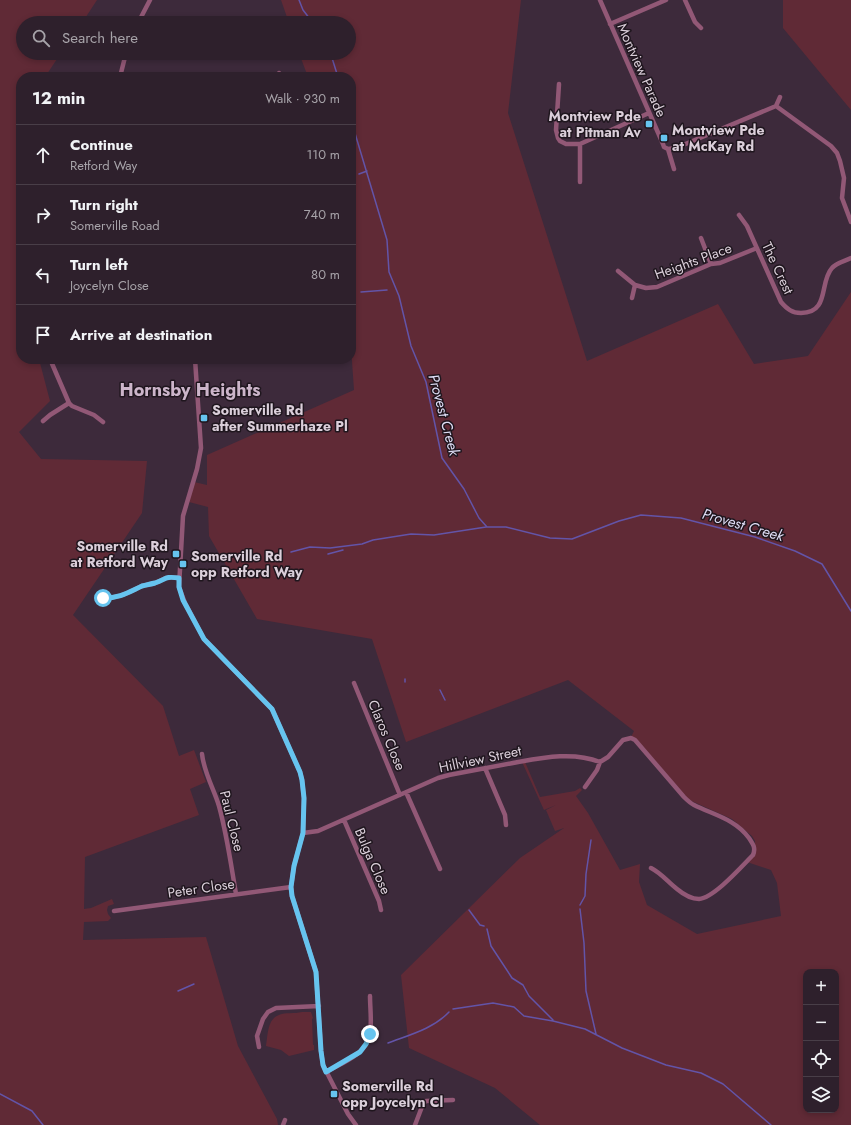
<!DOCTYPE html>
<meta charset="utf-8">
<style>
body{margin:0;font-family:Jost,sans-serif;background:#362834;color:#f1f3f6}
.controls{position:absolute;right:12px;bottom:12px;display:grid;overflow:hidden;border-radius:8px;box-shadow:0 2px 6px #0003}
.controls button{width:36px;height:36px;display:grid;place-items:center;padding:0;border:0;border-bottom:1px solid #493e48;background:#2e202c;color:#f1f3f6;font:20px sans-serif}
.stop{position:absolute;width:12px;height:12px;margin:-9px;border:3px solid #66c4ef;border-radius:50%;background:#fff}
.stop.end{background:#66c4ef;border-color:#fff;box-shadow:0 1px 4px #0008}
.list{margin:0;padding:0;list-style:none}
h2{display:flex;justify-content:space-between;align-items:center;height:52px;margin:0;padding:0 16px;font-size:17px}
h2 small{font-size:13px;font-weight:400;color:#a7a3a9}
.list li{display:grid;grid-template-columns:26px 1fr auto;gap:12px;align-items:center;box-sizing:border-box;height:60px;padding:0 16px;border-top:1px solid #493e48}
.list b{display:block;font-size:15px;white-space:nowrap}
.list p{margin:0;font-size:13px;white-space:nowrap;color:#a7a3a9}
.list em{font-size:13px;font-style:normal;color:#a7a3a9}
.icon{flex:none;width:22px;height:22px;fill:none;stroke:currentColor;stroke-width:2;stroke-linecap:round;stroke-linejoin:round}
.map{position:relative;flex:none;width:851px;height:1125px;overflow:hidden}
.search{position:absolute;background:#2e202c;box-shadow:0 2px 6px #0003;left:16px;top:16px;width:340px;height:44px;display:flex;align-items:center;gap:10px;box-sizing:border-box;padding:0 14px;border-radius:22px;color:#a7a3a9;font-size:15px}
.panel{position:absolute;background:#2e202c;box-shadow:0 2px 6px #0003;left:16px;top:72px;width:340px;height:292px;border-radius:16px}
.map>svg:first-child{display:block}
.green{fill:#602a36;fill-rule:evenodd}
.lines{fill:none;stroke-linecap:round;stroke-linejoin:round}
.stream{stroke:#6354a8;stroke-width:1.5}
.minor{stroke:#925876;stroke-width:4.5}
.route{stroke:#66c4ef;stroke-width:5}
.poi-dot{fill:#66c4ef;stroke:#1f161e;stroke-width:1.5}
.labels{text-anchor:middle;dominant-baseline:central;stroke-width:3;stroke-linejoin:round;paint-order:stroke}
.street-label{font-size:14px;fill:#dbcfda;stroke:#1f161e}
.poi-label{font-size:14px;font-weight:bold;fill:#dbcfda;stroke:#1f161e;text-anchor:start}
.water-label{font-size:15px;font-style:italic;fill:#dedcf4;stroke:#1f161e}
.district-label{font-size:18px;font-weight:bold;fill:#ccb5ca;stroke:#1f161e}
</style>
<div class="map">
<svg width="851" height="1125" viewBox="0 0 851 1125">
<rect width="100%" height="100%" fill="#3d2a3b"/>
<path class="green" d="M0,0H97L82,23H23V53H61L45,77H21V359H39L50,401L19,432L41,459L147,461L142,513L73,615L163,706L179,756L194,750L206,782L190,789L199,815L85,857L84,909L91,908L112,899L114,904L108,906L107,910L108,914L111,918L108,921L84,922L83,940L206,937L238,1046L277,1119L278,1125H0Z
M281,0H521L508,113L587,361L718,304L754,364L808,356L851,292V1125H540L495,1088L409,1048L401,975L520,858L564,828L555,831L546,810L556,805L544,810L522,762H525L540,797L575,791L580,788L582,790L576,796L588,813L620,870L640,864L639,882L647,905L697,934L781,916L777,883L771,870L747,862L755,848V841L752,836L732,819L687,799L678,790L660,766L635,739L631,737L634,731L568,680L406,742L372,639L257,619L209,536L208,507L189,502L194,482L207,485V455L354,390L351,347V77H308L299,53H349V23H289ZM806,972H836V1110H806Z
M783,0H851V110L783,28Z
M302,1012H311L313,1018L312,1019L313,1045H314V1050L289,1056L281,1050L266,1046C268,1036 267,1019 279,1015C286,1012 294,1014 302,1012Z"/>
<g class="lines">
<path class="stream" d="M299,0L303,10L313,23
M330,55L332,58L338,77
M351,120L387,240L389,272L399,296L411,346L426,382L442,458L464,489L479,518L487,527H506L550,538L572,539L619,521L641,515L681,518L755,537L795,551L822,564L851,611
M359,174L367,171
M361,292L387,290
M291,552L310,547L330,548L362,544L373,540L411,534L434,535L486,527
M328,554L343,550
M405,682V679
M440,690L445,700
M580,905L585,896L586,874L591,840
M580,909L584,943L586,991L596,1034
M469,910L480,925L484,926
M487,929L491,946L512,978L523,985L529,996L553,1020
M178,991L194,984
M453,1009L493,1003L514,1007L524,1016L553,1021L585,1029L622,1048L666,1065L701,1073L723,1084L771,1125
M388,1043C409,1035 433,1029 449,1012
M0,1094L32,1111L43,1125"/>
<path class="minor" d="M600,0L663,144L664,147L668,149L674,169
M685,0L695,22L701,28
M138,23L150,0
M610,24L666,0
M120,77L126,53
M278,77L279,73
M559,84L556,130L558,138L560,141L566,144H580L649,113
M776,106L831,146L837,153L840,161L844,178L842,198L851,222
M668,149L676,148L776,106L780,97
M580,182V144
M739,215L747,226L781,302C787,309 792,313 801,313C830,313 819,282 832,268C836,263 845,261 851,258
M701,238L711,264
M618,271L635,285
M632,298L635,285L646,288L657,287L711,264L720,263L757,248
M50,359L69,403L72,406L94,415L103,422
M195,359L201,448L197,469L183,516L179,587L185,603L204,639L272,709L300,772L302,780L304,799L303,833L294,866L291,887L292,896L316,972L321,1051L323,1065L348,1114L356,1125
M43,421L50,415L69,403
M103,598C120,598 127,593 142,586C146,585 151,584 155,583C167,578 164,576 179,578
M354,683L400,795
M202,754C204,773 214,789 219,806C227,835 231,865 236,894
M485,768L505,815L506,825
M585,787L597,770L600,762L608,757L623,740L631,738L635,740L684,797C687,800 690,803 694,805C714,815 735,819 749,838C753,844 756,848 753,855C742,866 714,898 699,899C691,899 683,894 677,889C668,882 661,873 651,868
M406,792L440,869
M344,820L379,901L381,910
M303,833L318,831L438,778L449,775C470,771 491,767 513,763C541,758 572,751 600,762
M114,911L291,887
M259,1047L257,1036L263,1019L268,1012L276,1008L319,1006
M326,1072C342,1063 367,1054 370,1034C372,1022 370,1008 370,996
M283,1125L285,1120
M415,1125L423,1104L426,1101L453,1100"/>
</g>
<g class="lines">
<path class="route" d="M103,598C120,598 127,593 142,586C146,585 151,584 155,583C167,579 164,576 179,578V587L183,600L204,639L272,709L300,772L302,780L304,798L303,833L294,866L291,887L292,896L316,972L321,1051L323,1065L326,1072L360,1052L366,1044L370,1034"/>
</g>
<g class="poi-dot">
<rect x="645" y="120" width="8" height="8" rx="2"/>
<rect x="660" y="134" width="8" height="8" rx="2"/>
<rect x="200" y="414" width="8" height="8" rx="2"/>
<rect x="172" y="550" width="8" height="8" rx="2"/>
<rect x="179" y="560" width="8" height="8" rx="2"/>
<rect x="330" y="1090" width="8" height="8" rx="2"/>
</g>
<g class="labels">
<g class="street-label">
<text transform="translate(642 70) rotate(66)">Montview Parade</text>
<text transform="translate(693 261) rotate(-20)">Heights Place</text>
<text transform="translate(778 268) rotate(65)">The Crest</text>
<text transform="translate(387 735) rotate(67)">Claros Close</text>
<text transform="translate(480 759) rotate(-12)">Hillview Street</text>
<text transform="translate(232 821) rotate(76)">Paul Close</text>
<text transform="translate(373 861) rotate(67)">Bulga Close</text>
<text transform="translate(201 888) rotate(-8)">Peter Close</text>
</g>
<g class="poi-label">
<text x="641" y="116" text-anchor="end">Montview Pde<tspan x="641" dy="16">at Pitman Av</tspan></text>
<text x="672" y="130">Montview Pde<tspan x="672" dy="16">at McKay Rd</tspan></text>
<text x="212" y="410">Somerville Rd<tspan x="212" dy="16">after Summerhaze Pl</tspan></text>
<text x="168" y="546" text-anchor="end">Somerville Rd<tspan x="168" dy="16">at Retford Way</tspan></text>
<text x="191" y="556">Somerville Rd<tspan x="191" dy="16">opp Retford Way</tspan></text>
<text x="342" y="1086">Somerville Rd<tspan x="342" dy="16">opp Joycelyn Cl</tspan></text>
</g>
<g class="water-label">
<text transform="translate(444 415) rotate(75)">Provest Creek</text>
<text transform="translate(743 525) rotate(16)">Provest Creek</text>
</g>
<g class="district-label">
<text x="190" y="390">Hornsby Heights</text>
</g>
</g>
</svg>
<div class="controls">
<button>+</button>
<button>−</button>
<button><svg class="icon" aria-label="locate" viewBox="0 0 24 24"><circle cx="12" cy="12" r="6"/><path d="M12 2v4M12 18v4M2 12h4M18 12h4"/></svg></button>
<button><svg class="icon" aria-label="layers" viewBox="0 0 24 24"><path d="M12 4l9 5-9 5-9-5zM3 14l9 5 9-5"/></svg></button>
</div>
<div class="stop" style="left:103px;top:598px"></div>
<div class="stop end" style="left:370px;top:1034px"></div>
<div class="search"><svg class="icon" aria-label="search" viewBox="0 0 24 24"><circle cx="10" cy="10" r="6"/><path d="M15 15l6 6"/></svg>Search here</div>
<section class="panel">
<h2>12 min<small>Walk · 930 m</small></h2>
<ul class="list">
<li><svg class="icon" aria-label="ahead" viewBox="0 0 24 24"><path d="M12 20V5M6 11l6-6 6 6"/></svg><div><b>Continue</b><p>Retford Way</p></div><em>110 m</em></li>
<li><svg class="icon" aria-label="right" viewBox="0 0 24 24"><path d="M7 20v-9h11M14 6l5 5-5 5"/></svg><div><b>Turn right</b><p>Somerville Road</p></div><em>740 m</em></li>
<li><svg class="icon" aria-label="left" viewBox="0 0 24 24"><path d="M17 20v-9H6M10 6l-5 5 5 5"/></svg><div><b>Turn left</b><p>Joycelyn Close</p></div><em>80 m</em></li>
<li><svg class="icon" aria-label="arrive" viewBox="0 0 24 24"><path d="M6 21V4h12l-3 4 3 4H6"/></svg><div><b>Arrive at destination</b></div></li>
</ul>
</section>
</div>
